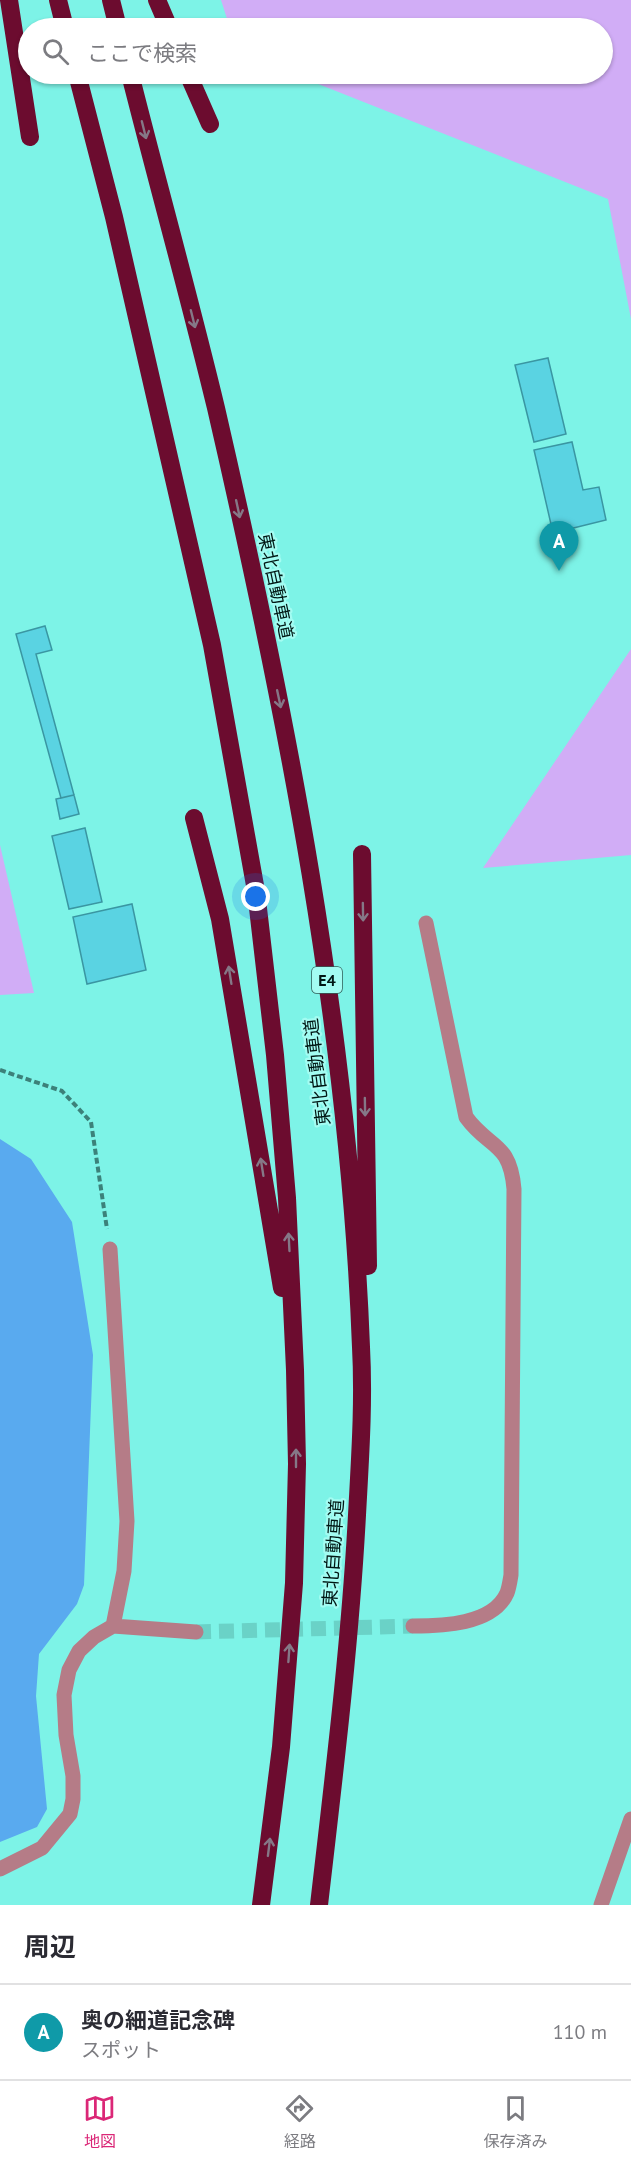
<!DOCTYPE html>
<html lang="ja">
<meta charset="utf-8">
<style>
body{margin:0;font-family:"PT Sans","Noto Sans JP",sans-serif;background:#f2f2f3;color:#2b2b33}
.you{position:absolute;left:256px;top:897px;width:21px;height:21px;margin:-15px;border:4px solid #fff;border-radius:50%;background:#1a73e8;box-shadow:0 0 0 9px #1a73e833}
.badge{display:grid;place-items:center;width:39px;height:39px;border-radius:50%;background:#db2777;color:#fff;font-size:20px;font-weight:700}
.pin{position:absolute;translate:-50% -50px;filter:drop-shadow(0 2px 3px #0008)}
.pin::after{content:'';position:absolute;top:32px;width:21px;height:18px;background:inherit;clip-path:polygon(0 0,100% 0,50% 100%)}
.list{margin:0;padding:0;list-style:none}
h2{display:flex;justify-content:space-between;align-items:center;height:78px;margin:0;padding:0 24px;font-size:26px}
h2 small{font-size:20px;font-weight:400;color:#7c7c81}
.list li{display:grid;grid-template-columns:39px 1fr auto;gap:18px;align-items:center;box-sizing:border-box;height:96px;padding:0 24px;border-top:2px solid #e1e1e2}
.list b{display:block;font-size:22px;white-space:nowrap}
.list p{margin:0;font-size:20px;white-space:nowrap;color:#7c7c81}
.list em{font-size:20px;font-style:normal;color:#7c7c81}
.icon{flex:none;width:33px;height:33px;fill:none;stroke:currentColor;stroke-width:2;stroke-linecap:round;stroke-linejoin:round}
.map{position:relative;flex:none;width:631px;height:1905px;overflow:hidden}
.search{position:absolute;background:#fff;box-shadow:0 2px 4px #0004;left:18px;right:18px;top:18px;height:66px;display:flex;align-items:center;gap:15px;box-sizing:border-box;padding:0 21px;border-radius:33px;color:#7c7c81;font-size:22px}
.sheet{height:174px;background:#fff}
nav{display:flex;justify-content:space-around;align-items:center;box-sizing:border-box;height:84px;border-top:2px solid #e1e1e2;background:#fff;font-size:16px;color:#7c7c81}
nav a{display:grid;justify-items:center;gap:3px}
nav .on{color:#db2777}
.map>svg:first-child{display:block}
.green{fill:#d1adf6}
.water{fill:#59aaef}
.building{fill:#5ad3e2;stroke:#3a96a2;stroke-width:1.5}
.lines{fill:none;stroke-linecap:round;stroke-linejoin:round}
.minor-tunnel{stroke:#6ad2c7;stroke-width:15;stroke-dasharray:15 8;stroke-linecap:butt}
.path{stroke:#3c817a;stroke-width:4;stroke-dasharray:6 3;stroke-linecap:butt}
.minor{stroke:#b57c87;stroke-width:15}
.highway{stroke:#6c0c2f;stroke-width:18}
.oneway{stroke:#857887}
.labels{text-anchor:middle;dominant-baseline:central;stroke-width:4.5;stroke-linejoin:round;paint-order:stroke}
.shield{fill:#a3fcf2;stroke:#315c57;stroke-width:1.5}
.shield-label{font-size:16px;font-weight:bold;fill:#001714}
.street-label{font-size:18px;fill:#001714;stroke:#a3fcf2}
</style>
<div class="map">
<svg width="631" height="1905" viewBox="0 0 631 1905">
<rect width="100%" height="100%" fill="#7df3e7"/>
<path class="green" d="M221,0H631V319L608,199L293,74H602V28H230Z
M631,649V855L483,868Z
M0,845L34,993L0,995Z"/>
<path class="water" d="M0,1139L31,1159L72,1222L93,1355L84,1585L77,1604L39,1654L36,1696L47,1809L37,1827L0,1842Z"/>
<path class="building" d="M548,358L566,434L534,442L515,365Z
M572,442L583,490L599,487L606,520L553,533L534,450Z
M45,626L52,650L36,654L74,795L61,798L16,634Z
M74,795L79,814L60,819L56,799Z
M85,828L102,902L69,909L52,836Z
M132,904L146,970L87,984L73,917Z"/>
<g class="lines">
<path class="minor-tunnel" d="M196,1632L413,1626"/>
<path class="path" d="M0,1070L62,1091L91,1122L107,1229"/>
<path class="minor" d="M110,1249L127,1521L124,1571L113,1626
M413,1626C441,1626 493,1625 507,1593C509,1588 510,1581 511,1575L514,1189C510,1141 489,1149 466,1117L426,923
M0,1869L42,1848L70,1814L73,1799V1776L66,1735L64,1695L69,1670L79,1651L94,1637L113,1626L196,1632
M601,1905L631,1819"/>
<path class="highway" d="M9,0L30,137
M58,0L65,28
M111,0L118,28
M157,0L169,28
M77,74L114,217L212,645L256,891L275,1055L287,1198L295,1370L297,1464L294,1583L281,1747L261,1905
M130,74C158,185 189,296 216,408C287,716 349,1030 361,1347C364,1403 360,1459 357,1515C350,1645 334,1775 319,1905
M188,74L210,124
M194,818L220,919L282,1288
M362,854L368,1266"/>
</g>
<defs><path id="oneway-shaft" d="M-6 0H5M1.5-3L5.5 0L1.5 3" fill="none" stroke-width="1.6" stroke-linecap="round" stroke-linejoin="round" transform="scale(1.5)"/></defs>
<g class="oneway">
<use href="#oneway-shaft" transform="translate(144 130) rotate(76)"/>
<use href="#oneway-shaft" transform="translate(193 319) rotate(76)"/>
<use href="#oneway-shaft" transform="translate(238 509) rotate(78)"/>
<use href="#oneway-shaft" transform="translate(279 699) rotate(78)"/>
<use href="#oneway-shaft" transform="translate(363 912) rotate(89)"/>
<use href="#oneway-shaft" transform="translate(230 975) rotate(-99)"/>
<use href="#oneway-shaft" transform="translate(365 1107) rotate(89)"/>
<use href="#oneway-shaft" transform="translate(262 1167) rotate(-99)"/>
<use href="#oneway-shaft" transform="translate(289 1242) rotate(-93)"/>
<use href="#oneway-shaft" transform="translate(296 1458) rotate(-90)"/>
<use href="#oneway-shaft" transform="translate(289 1653) rotate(-86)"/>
<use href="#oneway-shaft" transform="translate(269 1847) rotate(-83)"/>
</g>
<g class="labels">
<rect class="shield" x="312" y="967" width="30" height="26" rx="4.5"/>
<g class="shield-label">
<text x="327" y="980">E4</text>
</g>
<g class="street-label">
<text transform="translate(276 586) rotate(78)">東北自動車道</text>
<text transform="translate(317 1072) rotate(-97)">東北自動車道</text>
<text transform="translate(333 1553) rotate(-86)">東北自動車道</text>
</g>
</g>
</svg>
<div class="you"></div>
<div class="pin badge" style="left:559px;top:571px;background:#0f9aa8">A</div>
<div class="search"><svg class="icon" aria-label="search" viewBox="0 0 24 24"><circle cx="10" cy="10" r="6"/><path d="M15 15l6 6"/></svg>ここで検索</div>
</div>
<section class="sheet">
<h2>周辺<small></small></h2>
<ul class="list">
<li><span class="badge" style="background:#0f9aa8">A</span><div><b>奥の細道記念碑</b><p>スポット</p></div><em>110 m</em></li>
</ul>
</section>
<nav>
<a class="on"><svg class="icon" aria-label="map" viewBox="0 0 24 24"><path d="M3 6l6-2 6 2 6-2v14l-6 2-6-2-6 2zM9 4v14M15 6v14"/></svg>地図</a>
<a><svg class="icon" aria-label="directions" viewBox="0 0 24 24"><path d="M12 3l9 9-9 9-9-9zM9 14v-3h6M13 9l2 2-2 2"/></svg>経路</a>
<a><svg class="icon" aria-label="saved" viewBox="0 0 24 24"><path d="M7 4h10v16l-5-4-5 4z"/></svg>保存済み</a>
</nav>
